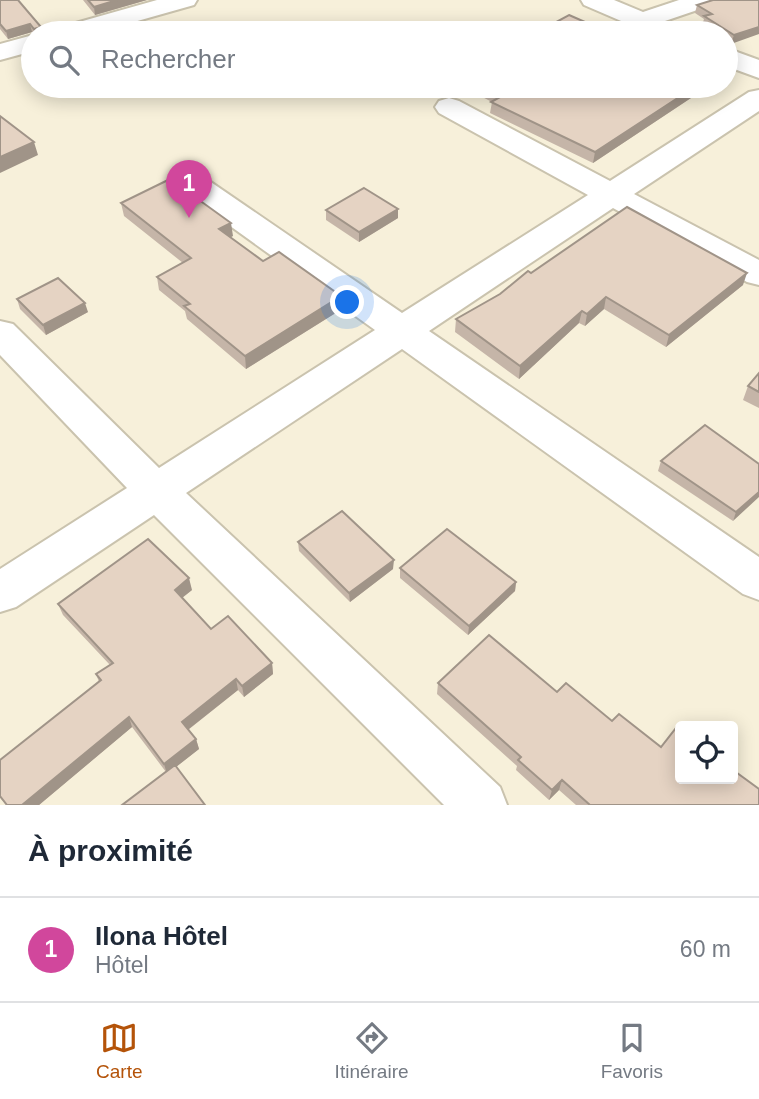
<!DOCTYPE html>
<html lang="fr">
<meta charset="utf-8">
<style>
body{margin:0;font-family:Arial,sans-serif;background:#f2f2f3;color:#1f2937}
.controls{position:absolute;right:21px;bottom:21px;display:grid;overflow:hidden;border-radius:7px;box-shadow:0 4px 18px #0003}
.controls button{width:63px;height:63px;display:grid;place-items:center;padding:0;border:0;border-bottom:2px solid #e0e1e3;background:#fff;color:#1f2937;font:35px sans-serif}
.you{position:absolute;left:348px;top:303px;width:24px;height:24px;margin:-18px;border:5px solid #fff;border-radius:50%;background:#1a73e8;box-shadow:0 0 0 10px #1a73e833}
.badge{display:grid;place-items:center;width:46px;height:46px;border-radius:50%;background:#b45309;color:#fff;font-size:23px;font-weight:700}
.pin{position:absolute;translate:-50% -58px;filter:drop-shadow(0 2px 4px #0008)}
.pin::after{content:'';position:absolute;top:37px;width:24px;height:21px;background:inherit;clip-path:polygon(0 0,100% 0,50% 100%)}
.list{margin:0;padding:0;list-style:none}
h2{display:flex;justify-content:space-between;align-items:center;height:91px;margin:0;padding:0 28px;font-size:30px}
h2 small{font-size:23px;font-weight:400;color:#747a83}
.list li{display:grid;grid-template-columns:46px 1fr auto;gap:21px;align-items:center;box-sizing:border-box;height:105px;padding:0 28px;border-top:2px solid #e0e1e3}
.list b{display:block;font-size:26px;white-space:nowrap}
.list p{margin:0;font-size:23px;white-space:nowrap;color:#747a83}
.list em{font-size:23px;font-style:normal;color:#747a83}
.icon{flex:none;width:38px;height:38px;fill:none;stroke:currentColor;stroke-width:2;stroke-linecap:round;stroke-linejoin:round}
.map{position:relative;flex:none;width:759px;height:805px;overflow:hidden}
.search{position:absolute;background:#fff;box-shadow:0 4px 18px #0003;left:21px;right:21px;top:21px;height:77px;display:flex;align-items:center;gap:18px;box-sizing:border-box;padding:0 24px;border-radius:38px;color:#747a83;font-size:26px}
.sheet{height:196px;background:#fff}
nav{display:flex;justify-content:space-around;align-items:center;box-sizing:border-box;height:98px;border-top:2px solid #e0e1e3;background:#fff;font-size:19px;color:#747a83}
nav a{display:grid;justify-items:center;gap:4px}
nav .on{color:#b45309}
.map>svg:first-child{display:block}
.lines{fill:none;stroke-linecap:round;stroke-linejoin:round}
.minor-casing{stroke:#cac3ae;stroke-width:4}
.minor{fill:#fff;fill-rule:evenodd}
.wall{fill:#c5b5a8}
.shaded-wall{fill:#a09488}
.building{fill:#e5d3c3;stroke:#a09488;stroke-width:2}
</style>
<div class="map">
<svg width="759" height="805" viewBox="0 0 759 805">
<rect width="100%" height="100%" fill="#f7f0da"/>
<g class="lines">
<g class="minor-casing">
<path id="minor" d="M157,0H197L194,5L95,33H54L58,28Z
M581,0H614L643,12L679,0H715L712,5L665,21L679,28L683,33H649L584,5Z
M33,35V51L0,60V44Z
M726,48L759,60V78L726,66Z
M759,90V111L634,194L759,260V285L747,282L613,208L429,331L759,557V600L743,594L402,349L186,493L500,787L507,805H444L154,515L16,607L0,612V569L127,488L0,355V321L13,324L159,468L375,330L180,190L176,183L180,176L191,174L202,176L402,313L588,195L439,113L435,107L439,101L449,98L459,101L610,181L749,92Z"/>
</g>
<use href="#minor" class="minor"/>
</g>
<path class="wall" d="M0,0L43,33L33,34L32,32L8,39L0,29Z
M83,0H147L95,15Z
M759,0L731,44L726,40V33H715L702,25L704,19L695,13L697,5Z
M461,86H704L703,90L593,163L490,113L492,102Z
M121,203L233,236L230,237L263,261L341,296L342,309L246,369L187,319L185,311L159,290L157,277L183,263L124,216Z
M398,209V218L359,242L326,220V210Z
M531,273L743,285L666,347L604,309L585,326L579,323L519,379L455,332L456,319L500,294Z
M17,299L88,312L46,335L20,309Z
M759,373V408L743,400L748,386Z
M661,461L759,464L733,521L658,471Z
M298,542L393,569L350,602L299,551Z
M400,568L516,582L515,591L468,635L400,578Z
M192,590L182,598L211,629L272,663L273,674L244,697L238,690L188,730L196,739L199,749L176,767L166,772L132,727L39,805H6L0,797V760L99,682L96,674L110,665L63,615L58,604Z
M438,683L557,692L661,747L759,805H576L559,790L549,800L516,770L517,766L437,694Z"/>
<path class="shaded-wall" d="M117,0H147L95,15L94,7Z
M30,24L32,32L8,39L6,31Z
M41,27L43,33H35L34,29Z
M759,27V34L731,44L734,35Z
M696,86H704L703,90L593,163L595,152Z
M34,142L38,155L0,173V157Z
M398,209V218L359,242V232Z
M231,223L233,236L221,242L219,229Z
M747,273L743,285L666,347L669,335Z
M341,296L342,309L246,369L245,356Z
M606,297L604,309L585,326L587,314Z
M85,303L88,312L46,335L43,325Z
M582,311L579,323L519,379L520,366Z
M759,492V497L733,521L736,512Z
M394,560L393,569L350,602L349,593Z
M189,578L192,590L178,601L175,590Z
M516,582L515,591L468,635L469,626Z
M272,663L273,674L244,697L242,686Z
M236,679L238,690L185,732L182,722Z
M129,717L132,727L39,805H22Z
M196,739L199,749L167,774L164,764Z
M562,780L559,790L549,800L552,790Z"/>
<path class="building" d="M0,0H18L41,27L34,29L30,24L6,31L0,24Z
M88,0H117L94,7Z
M713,0H759V27L734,35L704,16L712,14L697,5Z
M569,15L608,32L606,33H536Z
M482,86H696L595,152L491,102L502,96Z
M0,116L34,142L0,157Z
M170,179L231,223L219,229L263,261L279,252L341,296L245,356L184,306L190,304L157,277L191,258L121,203Z
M364,188L398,209L359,232L326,210Z
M627,207L747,273L669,335L606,297L587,314L582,311L520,366L456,319L500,294L528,271L531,273Z
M58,278L85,303L43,325L17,299Z
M759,373V392L748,386Z
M705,425L759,464V492L736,512L661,461Z
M342,511L394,560L349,593L298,542Z
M447,529L516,582L469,626L400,568Z
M148,539L189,578L175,590L211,629L228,616L272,663L242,686L236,679L182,722L196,739L164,764L129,717L22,805H7L0,796V760L101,680L96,674L113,663L58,604Z
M489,635L557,692L566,683L612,721L619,714L661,747L676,728L680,731V779H733V770L759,789V805H590L562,780L552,790L518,760L521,757L438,683Z
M175,765L205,805H122Z"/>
</svg>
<div class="controls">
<button><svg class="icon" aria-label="locate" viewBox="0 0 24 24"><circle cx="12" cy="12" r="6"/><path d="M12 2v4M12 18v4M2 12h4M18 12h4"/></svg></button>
</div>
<div class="you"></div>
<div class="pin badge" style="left:189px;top:218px;background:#d1479c">1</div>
<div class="search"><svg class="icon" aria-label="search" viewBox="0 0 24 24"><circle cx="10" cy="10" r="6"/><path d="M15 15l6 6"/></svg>Rechercher</div>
</div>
<section class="sheet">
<h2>À proximité<small></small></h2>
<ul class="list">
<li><span class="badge" style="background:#d1479c">1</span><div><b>Ilona Hôtel</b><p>Hôtel</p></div><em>60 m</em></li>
</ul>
</section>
<nav>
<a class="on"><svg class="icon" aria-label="map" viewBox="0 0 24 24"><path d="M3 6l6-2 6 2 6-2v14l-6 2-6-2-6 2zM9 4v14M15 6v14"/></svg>Carte</a>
<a><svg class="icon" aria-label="directions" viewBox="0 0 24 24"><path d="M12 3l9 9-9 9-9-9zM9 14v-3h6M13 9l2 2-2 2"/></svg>Itinéraire</a>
<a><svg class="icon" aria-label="saved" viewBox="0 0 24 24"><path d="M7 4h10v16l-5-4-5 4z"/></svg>Favoris</a>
</nav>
